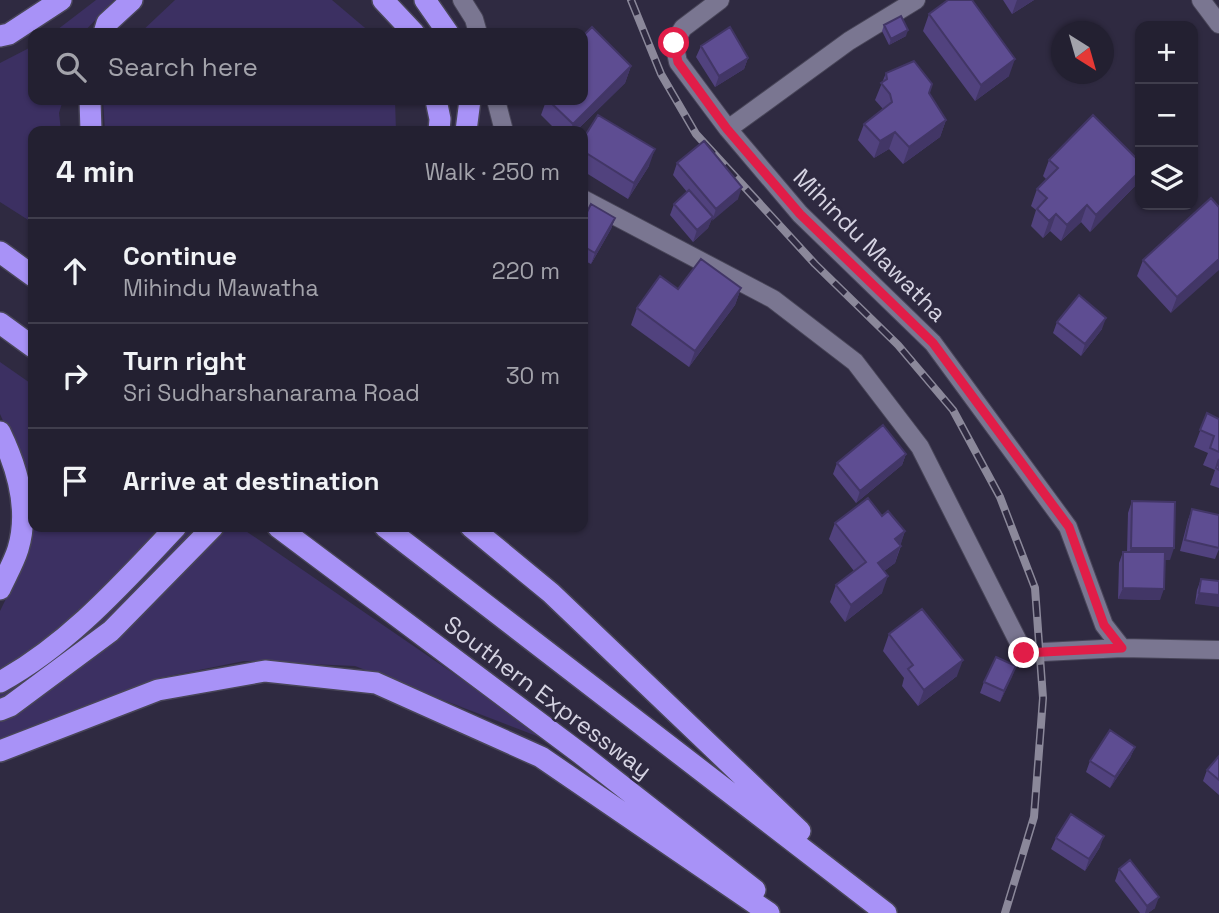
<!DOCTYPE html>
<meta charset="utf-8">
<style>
body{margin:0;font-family:"Space Grotesk",sans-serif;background:#2f2d3d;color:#f1f3f6}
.controls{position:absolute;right:21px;top:21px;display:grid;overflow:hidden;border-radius:14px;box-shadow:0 2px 5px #0004}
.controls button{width:63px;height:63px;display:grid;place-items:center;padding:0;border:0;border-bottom:2px solid #403e4d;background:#232031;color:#f1f3f6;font:35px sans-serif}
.compass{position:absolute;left:1051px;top:21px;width:63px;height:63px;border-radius:50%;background:#232031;box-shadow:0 2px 5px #0004;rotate:143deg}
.stop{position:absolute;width:21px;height:21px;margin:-16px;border:5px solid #e11d48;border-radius:50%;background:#fff}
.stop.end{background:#e11d48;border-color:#fff;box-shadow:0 2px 7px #0008}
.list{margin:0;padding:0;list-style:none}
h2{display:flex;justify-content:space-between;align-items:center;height:91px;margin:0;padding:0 28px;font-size:30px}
h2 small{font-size:23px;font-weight:400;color:#a3a3ab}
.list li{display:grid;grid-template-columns:46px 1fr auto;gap:21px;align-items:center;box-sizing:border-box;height:105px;padding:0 28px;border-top:2px solid #403e4d}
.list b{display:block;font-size:26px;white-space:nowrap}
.list p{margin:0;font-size:23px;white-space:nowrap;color:#a3a3ab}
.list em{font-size:23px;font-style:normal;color:#a3a3ab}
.icon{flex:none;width:38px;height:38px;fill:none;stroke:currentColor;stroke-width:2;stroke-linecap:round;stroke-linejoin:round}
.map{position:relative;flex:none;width:1219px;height:913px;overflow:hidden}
.search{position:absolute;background:#232031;box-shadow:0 2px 5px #0004;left:28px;top:28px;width:560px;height:77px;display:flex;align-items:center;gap:18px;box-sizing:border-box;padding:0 24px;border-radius:14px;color:#a3a3ab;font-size:26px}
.panel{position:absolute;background:#232031;box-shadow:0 2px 5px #0004;left:28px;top:126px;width:560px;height:406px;border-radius:14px}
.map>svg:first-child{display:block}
.green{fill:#3c3062}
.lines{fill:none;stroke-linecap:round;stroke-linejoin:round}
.street-casing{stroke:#484558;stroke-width:20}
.highway-casing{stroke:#484558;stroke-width:24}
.street{stroke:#7a7691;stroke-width:18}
.highway{stroke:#a892f7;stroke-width:21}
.rail-casing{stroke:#8b889a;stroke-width:8}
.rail{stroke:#2f2a41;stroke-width:5;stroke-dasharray:16;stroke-linecap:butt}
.wall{fill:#51427e}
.shaded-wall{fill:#423666}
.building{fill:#5e4d92;stroke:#423666;stroke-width:2}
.route{stroke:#e11d48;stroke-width:9}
.labels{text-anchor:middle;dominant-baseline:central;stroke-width:5;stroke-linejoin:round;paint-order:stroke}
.street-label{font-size:24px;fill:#d5d3e2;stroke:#2f2a41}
</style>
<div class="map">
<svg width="1219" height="913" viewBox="0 0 1219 913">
<rect width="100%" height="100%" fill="#2f2a41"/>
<path class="green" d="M96,0H114L83,33H53Z
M175,0H332L371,33H140Z
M33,46V100H63L59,113L61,131H33V223L0,202V63Z
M103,100H395L396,131H105Z
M0,362L33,385V527H240L555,743L355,666L244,661L159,678L0,740V611L24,562L23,465L0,414Z"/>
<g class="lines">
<g class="street-casing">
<path id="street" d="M462,0L474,19L478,33
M720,0L683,28L674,43L678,62L728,129L800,214L933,343L1068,527L1104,625L1122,648
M1201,0L1219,24
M496,100L504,131
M728,129L849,41L916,0
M583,199L773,299L855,362L920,447L1024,653L1122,648L1219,650"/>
</g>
<g class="highway-casing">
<path id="highway" d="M383,0L414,33
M425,0L448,33
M104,33L107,23L132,0
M0,36L9,34L61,0
M90,100L91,131
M436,100L440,119L439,131
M466,131L470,100
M0,252L33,276
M0,323L33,347
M0,432C17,467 30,509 18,549C14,562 6,576 0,589
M278,527L585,757L755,890
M385,527L886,913
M471,527L551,593L800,831
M0,682C69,644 122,584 176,527
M0,710L10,706L111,631L213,527
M0,751L158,690L265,671L376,683L541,757L769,913"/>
</g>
<use href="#street" class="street"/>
<use href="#highway" class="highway"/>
<g class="rail-casing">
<path id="rail" d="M631,0L661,74L696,134L815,264L898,345L953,410L1000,497L1035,588L1043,698L1034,817L1005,913"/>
</g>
<use href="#rail" class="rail"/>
</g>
<path class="wall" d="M1003,0H1034L1012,14Z
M929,14L1009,76L975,101L923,31Z
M884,25L906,36L889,45L882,31Z
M701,46L748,58L744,69L715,87L696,57Z
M631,66L625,83L576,131H557L541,115L546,101L544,100H583Z
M886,73L929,93L946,120L940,137L903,164L889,149L874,158L858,140L864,124L883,109L875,100Z
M583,139L649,166L628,199L583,171Z
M1049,160L1140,162V178L1138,183L1090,232L1081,222L1061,241L1050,231L1043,238L1031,226L1036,210L1031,206L1037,189L1047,180L1043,176Z
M677,163L738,199L711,220L708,228L693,242L670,215L674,204L687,192L673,175Z
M1219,207L1171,313L1137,276L1143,260Z
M615,218L611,229L591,264L583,260V220Z
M741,288L735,305L689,367L631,325L637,308L678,289Z
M1057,322L1102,329L1081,356L1053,333Z
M1207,413L1219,419V488L1210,485L1215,470L1203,465L1208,453L1194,447Z
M906,454L902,465L856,503L833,474L837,463Z
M1132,501L1170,560H1164L1160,600L1118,599L1119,563L1123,552H1127L1128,513Z
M1192,509L1219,515V549L1215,559L1180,551L1188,520Z
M882,516L905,531L900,545L901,546L895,563L884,571L882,593L845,622L830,602L836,585L854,571L829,539L835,523Z
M1201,579L1219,581L1195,604L1197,590Z
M889,634L957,676L918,706L902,686L904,678L883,651Z
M1016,666L1000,702L980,693L984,682Z
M1135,747L1130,758L1110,788L1086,772L1090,761Z
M1219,756V795L1203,781L1207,770Z
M1056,838L1100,847L1085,871L1051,849Z
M1119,869L1155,908L1148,913H1140L1115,881Z"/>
<path class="shaded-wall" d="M1017,0H1034L1012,14Z
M908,30L906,36L889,45L891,39Z
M748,58L744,69L715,87L719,76Z
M1015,59L1009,76L975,101L981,85Z
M631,66L625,83L576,131H570L573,124Z
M946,120L940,137L903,164L909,147Z
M895,132L889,149L874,158L880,141Z
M655,149L649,166L628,199L634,183Z
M1140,171V178L1138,183L1090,232L1096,215Z
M742,187L738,199L712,221L716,209Z
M1087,205L1081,222L1061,241L1067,225Z
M1056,214L1050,231L1043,238L1049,221Z
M713,217L708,228L693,242L697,230Z
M615,218L611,229L591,264L595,253Z
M1219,259V270L1171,313L1177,297Z
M741,288L735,305L689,367L695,351Z
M1106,318L1102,329L1081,356L1085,344Z
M906,454L902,465L856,503L860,491Z
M905,531L895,563L872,580L878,563L895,539Z
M1131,548H1174L1170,560L1127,559Z
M888,576L882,593L845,622L851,605Z
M1123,588L1164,589L1160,600L1118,599Z
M1199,593L1219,595V607L1195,604Z
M963,660L957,676L918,706L924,690Z
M1016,666L1012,677L1000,702L1004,691Z
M1135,747L1130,758L1110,788L1115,777Z
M1104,836L1100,847L1085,871L1089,859Z
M1159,897L1155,908L1148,913H1145L1147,906Z"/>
<path class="building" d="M948,0H972L1015,59L981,85L929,14Z
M901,16L908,30L891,39L884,25Z
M592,27L631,66L573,124L548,100H583V36Z
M730,27L748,58L719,76L701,46Z
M914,61L932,84L929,93L946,120L909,147L895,132L880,141L864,124L892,102L890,94L881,83L887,79L886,73Z
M598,115L655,149L634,183L583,151V139Z
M1093,115L1140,162V171L1096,215L1087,205L1067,225L1056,214L1049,221L1037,209L1047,198L1037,189L1058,168L1049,160Z
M704,141L742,187L716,209L677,163Z
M689,190L713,217L697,230L674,204Z
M1211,198L1219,207V259L1177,297L1143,260Z
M591,204L615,218L595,253L583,246V220Z
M701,259L741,288L695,351L637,308L660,276L678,289Z
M1079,295L1106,318L1085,344L1057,322Z
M1207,413L1219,419V452L1210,448L1214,436L1200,430Z
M883,425L906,454L860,491L837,463Z
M1219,459V470L1216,468Z
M868,498L882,516L888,511L905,531L895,539L901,546L878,563L888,576L851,605L836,585L866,562L835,523Z
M1132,501L1175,502L1174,548H1131Z
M1192,509L1219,515V548L1185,540Z
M1123,552H1165L1164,589L1123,588Z
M1201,579L1219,581V595L1199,593Z
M922,609L963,660L924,690L908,669L913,665L889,634Z
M996,657L1016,666L1004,691L984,682Z
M1110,730L1135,747L1115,777L1090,761Z
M1219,756V780L1207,770Z
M1071,814L1104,836L1089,859L1056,838Z
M1130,860L1159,897L1147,906L1119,869Z"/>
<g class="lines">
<path class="route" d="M674,43L678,62L727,129L800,214L933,343L1069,527L1104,625L1122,648L1024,653"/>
</g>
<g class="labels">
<g class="street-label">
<text transform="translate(870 245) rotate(45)">Mihindu Mawatha</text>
<text transform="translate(548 697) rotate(37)">Southern Expressway</text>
</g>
</g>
</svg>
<div class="controls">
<button>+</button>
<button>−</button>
<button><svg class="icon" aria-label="layers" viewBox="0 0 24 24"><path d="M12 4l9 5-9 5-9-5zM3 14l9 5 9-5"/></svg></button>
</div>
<svg class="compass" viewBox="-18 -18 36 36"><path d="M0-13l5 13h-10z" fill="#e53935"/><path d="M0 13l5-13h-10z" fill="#a3a3ab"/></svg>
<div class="stop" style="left:674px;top:43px"></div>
<div class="stop end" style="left:1024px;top:653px"></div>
<div class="search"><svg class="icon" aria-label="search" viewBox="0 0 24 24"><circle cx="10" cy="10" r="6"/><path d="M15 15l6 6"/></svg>Search here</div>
<section class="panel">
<h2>4 min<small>Walk · 250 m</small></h2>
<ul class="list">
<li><svg class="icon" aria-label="ahead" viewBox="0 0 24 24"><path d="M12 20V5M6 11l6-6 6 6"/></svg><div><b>Continue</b><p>Mihindu Mawatha</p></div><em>220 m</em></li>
<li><svg class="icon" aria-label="right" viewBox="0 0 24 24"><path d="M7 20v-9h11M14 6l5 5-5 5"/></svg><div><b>Turn right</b><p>Sri Sudharshanarama Road</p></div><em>30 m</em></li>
<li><svg class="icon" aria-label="arrive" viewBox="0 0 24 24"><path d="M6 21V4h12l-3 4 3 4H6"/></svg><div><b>Arrive at destination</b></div></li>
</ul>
</section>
</div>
